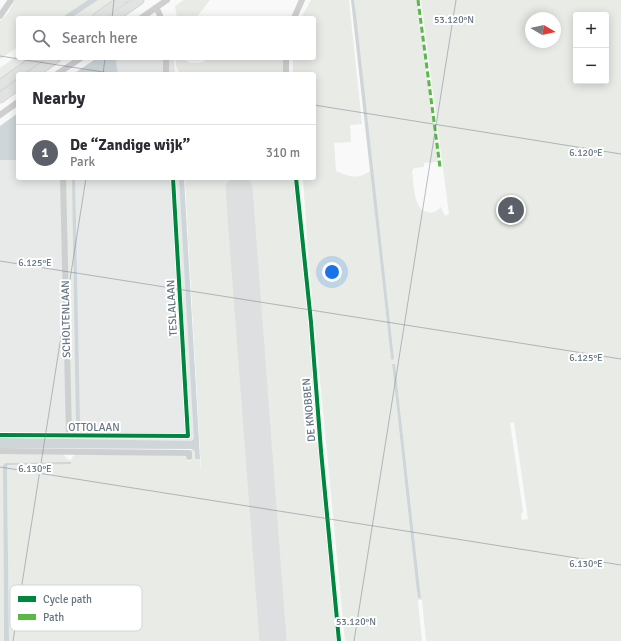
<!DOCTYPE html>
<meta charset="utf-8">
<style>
body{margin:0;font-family:Signika,sans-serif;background:#f7f7f7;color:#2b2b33}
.controls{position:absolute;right:12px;top:12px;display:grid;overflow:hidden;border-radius:4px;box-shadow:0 2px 10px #0003}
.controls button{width:36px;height:36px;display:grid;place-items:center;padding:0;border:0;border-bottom:1px solid #e1e1e2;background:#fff;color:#2b2b33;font:20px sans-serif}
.compass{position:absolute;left:525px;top:12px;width:36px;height:36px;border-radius:50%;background:#fff;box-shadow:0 2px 10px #0003;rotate:99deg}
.you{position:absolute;left:332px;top:272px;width:14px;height:14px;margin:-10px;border:3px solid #fff;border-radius:50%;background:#1a73e8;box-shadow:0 0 0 6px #1a73e833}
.badge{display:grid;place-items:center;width:26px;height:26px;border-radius:50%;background:#5c6169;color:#fff;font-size:13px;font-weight:700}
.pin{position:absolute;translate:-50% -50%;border:2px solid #fff;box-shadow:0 1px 4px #0006}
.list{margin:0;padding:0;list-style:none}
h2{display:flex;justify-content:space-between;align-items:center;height:52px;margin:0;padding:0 16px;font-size:17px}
h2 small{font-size:13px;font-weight:400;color:#7c7c81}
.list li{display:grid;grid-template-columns:26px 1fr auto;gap:12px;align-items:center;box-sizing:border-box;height:56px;padding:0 16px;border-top:1px solid #e1e1e2}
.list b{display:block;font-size:15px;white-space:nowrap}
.list p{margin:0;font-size:13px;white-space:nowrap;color:#7c7c81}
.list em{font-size:13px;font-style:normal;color:#7c7c81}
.icon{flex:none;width:22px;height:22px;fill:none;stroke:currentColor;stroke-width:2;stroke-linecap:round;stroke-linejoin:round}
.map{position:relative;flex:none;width:621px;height:641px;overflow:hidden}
.search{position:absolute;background:#fff;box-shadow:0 2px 10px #0003;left:16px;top:16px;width:300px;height:44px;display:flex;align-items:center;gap:10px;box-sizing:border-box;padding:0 14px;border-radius:4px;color:#7c7c81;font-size:15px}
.panel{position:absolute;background:#fff;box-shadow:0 2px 10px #0003;left:16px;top:72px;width:300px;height:108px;border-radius:4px}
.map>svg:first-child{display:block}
.built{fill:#e8e9e9}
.green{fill:#e8ebe6;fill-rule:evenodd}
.water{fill:#ced6d9}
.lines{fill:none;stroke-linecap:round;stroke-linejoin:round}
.runway{stroke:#dedfe0;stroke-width:27}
.highway-casing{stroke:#d5d6d6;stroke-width:11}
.minor{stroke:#cecfd0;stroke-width:6}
.highway{stroke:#e1e2e2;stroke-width:9}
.quiet{stroke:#58b947;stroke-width:3;stroke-dasharray:6 3;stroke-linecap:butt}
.cycleway-casing{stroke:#fff;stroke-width:6}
.cycleway{stroke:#00873e;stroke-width:4}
.ticks{fill:none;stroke:#657683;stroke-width:1;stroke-opacity:0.45}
.labels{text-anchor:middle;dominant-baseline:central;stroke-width:4;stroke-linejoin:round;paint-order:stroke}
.street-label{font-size:11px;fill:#657683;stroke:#fff}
.key{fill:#fff;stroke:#d1d6da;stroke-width:1}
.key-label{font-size:11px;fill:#657683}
.ticks-label{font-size:10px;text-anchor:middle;fill:#657683;stroke:#fff;stroke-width:4;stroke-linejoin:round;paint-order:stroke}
</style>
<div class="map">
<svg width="621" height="641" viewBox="0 0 621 641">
<rect width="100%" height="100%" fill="#f9f9f9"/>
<path class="built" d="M110,58H174L175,74H88Z
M18,126V178H181L196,446L0,443V139Z
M185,178H290L334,641H211Z"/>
<path class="green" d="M15,0H88L61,18H18V47L0,59V21L8,13Z
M98,0H119L93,18H71Z
M184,0H210L196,18H177L175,6Z
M311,0H349L362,124L350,125L351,142L334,143L336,171C349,177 359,180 370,171L391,359L394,358L354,0H417L438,162L424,163V167L414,168L412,171C414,183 413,210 427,212C433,214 437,211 441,207L445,216L449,214L421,0H621V641H426L422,600H419L418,601L422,641H345L308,254L303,178H314V74H293V58H314V18H301ZM576,15H606V81H576ZM531,18H555V42H531ZM393,364H395L421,597L418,598L416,584L392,365ZM514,422L528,519L522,520L521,515L523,511L510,423Z
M18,55V58H35L0,82V68Z
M176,58H183L190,63H197L203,62L207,58H228L230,59L239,58H285V72H279V74H180L176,66Z
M65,178H71L76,424L78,425L80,424V433H74L71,428Z
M185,178H294L338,641H283L248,188L231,189L265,641H9L7,467L8,465L71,462H69L5,463L3,465L4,641H0V453L63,454L66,457L67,459L71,460L73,456L77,454L185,456L187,461H191V449H192L195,452L196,459H200L202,482Z"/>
<path class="water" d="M88,0H98L71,18H61Z
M351,0H354L356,14L394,358L393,360L391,359Z
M97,58H141L120,59L117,60L116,63L118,74H73Z
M18,113L17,160H0V126Z
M72,178H75L80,424L78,425L76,424Z
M179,178H184L200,459H196L195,458V452L192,449L0,448V438L191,441L194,439Z
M392,364H395L421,598H418L416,584Z
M69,462H71V464L8,465L7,467L9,641H4L3,465L5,463Z"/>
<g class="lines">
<path class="runway" d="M239,189L273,641"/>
<g class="highway-casing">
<path id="highway" d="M97,18L122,0
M113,18L139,0
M33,74L56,58
M0,85L38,58
M0,98L18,85"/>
</g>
<path class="minor" d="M155,8L158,11L161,18
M0,16L11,0
M141,18L167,0
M294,18L302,0
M166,58V74
M286,58V74
M57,74L81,58
M0,115L18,102
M63,178L69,435
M296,178L311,322L321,451L339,641
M0,435L188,436L173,178
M0,451L189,453V457"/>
<use href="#highway" class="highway"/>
<path class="quiet" d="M418,0L440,167"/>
<g class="cycleway-casing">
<path id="cycleway" d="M296,178L311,322L321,451L339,641
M0,435L188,436L173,178"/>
</g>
<use href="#cycleway" class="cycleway"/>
</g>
<path class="ticks" d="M112,18L114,0M0,56L116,74M103,74L105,58M314,105L621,154M0,261L621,359M0,467L621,565M13,641L86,178M354,641L456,0"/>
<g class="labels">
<g class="street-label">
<text transform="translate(172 308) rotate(-93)">TESLALAAN</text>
<text transform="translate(66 319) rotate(-91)">SCHOLTENLAAN</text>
<text transform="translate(309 410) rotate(-95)">DE KNOBBEN</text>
<text x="94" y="427">OTTOLAAN</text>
</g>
</g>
<rect x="10" y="585" width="132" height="46" rx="6" class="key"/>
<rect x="18" y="596" width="18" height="6" fill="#00873e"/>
<rect x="18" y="614" width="18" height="6" fill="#58b947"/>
<g class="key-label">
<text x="43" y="603">Cycle path</text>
<text x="43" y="621">Path</text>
</g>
<g class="ticks-label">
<text x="454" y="23">53.120°N</text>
<text x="586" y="156">6.120°E</text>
<text x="35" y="266">6.125°E</text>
<text x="586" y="361">6.125°E</text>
<text x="35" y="472">6.130°E</text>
<text x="586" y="567">6.130°E</text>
<text x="356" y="625">53.120°N</text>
</g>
</svg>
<div class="controls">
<button>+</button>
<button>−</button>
</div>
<svg class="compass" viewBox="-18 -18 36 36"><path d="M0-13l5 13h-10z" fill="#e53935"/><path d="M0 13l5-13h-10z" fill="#7c7c81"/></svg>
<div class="you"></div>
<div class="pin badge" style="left:511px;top:210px">1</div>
<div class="search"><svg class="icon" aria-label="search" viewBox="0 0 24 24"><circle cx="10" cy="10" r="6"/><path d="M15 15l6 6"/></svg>Search here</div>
<section class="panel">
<h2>Nearby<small></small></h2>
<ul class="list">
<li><span class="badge">1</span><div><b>De “Zandige wijk”</b><p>Park</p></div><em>310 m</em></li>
</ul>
</section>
</div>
